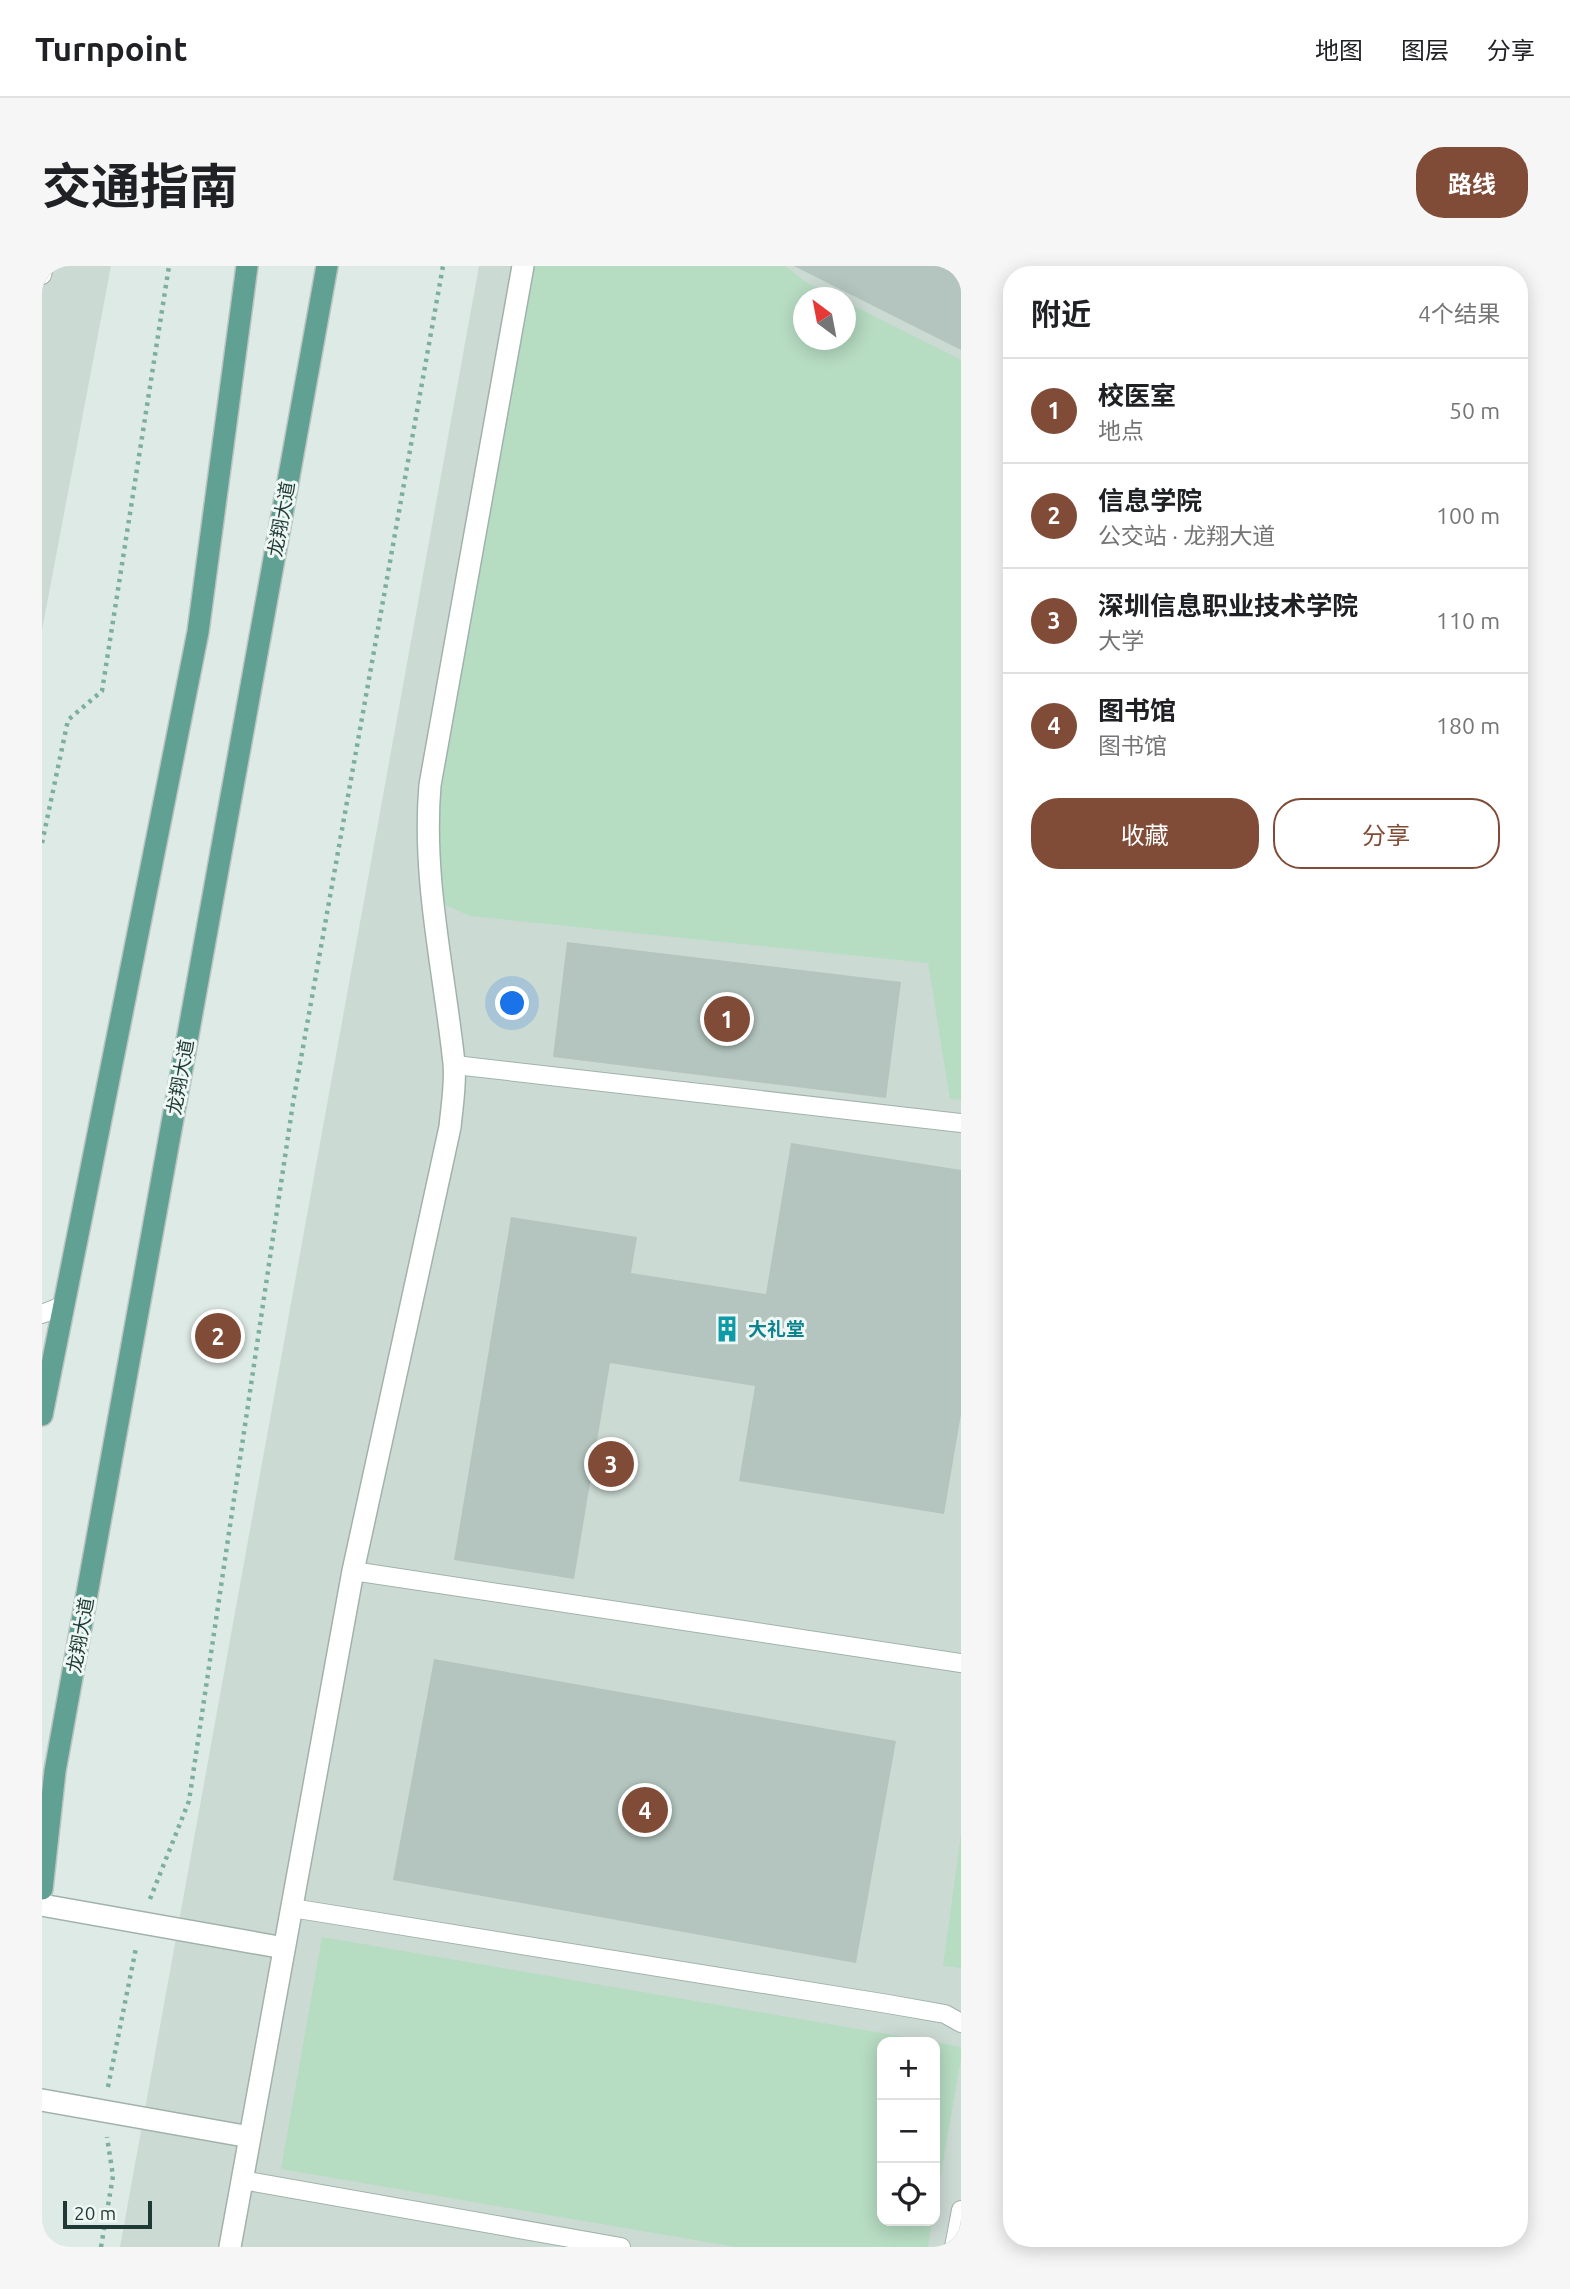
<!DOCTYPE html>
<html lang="zh">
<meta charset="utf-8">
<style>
body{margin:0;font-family:Ubuntu,"Noto Sans SC",sans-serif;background:#f6f6f6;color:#202124}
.controls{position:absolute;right:21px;bottom:21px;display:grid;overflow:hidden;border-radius:14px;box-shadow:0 4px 18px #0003}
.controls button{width:63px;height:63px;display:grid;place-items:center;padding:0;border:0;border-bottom:2px solid #e0e0e0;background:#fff;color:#202124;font:35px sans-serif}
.compass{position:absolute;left:751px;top:21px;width:63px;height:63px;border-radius:50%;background:#fff;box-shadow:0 4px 18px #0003;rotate:328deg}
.scale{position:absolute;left:21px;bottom:18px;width:89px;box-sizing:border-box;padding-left:7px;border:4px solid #1f3a34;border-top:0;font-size:19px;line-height:24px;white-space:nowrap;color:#1f3a34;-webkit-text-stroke:5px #eef7f3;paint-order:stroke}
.you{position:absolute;left:471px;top:738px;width:24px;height:24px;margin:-18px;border:5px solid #fff;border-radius:50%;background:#1a73e8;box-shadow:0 0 0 10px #1a73e833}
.badge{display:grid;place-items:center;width:46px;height:46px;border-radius:50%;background:#804c38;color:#fff;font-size:23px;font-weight:700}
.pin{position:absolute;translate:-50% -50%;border:4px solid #fff;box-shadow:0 2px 7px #0006}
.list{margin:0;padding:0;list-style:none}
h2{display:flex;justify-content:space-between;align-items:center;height:91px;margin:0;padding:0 28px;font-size:30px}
h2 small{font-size:23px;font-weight:400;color:#757577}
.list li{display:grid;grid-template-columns:46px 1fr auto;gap:21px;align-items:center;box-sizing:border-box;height:105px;padding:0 28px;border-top:2px solid #e0e0e0}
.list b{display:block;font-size:26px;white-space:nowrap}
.list p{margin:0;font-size:23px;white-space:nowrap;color:#757577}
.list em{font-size:23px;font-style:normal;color:#757577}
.actions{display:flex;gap:14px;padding:21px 28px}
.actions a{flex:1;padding:16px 0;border:2px solid #804c38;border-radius:28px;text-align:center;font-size:24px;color:#804c38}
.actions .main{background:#804c38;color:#fff}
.icon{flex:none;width:38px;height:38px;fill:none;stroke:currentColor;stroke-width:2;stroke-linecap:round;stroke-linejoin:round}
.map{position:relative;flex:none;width:919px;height:1981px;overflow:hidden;border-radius:28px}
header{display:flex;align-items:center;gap:42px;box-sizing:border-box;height:98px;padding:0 35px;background:#fff;border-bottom:2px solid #e0e0e0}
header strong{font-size:33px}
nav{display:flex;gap:38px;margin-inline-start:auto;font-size:24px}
.intro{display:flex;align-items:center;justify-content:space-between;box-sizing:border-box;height:168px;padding:0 42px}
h1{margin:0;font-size:49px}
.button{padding:18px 32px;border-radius:28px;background:#804c38;color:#fff;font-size:24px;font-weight:700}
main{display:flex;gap:42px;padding:0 42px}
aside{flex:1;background:#fff;border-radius:28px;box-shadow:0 4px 18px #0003}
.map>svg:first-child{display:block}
.built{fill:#ccdad4;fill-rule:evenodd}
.green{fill:#b6dcc2}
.building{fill:#b3c5be}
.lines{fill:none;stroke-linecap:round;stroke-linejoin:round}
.lane-casing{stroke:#a1b2ac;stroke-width:20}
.street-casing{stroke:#a1b2ac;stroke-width:24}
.primary-casing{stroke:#bcc4c2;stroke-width:24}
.path{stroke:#7dafa1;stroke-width:4.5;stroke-dasharray:3.5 5;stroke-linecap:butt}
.lane{stroke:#fff;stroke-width:18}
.street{stroke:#fff;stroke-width:21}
.primary{stroke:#61a193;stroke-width:21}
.labels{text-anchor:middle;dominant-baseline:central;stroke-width:6;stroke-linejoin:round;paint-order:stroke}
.street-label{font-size:19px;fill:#1f3a34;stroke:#eef7f3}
.culture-label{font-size:19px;font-weight:bold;fill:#0d838f;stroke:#eef7f3;text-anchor:start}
</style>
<header>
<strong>Turnpoint</strong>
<nav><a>地图</a><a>图层</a><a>分享</a></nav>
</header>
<div class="intro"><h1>交通指南</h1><a class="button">路线</a></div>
<main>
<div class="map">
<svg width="919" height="1981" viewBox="0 0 919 1981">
<rect width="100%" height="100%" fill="#deeae5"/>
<path class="built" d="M0,0H69L0,364Z
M437,0H919V1981H78ZM762,32H804V74H762ZM840,1776H893V1955H840Z"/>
<path class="green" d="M490,0H743L765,17L795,31L762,32V74H804V36L919,94V834L908,833L886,697L428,650L399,637C389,581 400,524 407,467C426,311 461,155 490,0Z
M919,1568V1702L901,1700Z
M280,1671L892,1776H840V1955H890L886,1981H694L239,1903Z
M893,1776L919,1781V1793L893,1941Z"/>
<path class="building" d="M752,0H919V84Z
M525,676L859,716L844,832L511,791Z
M749,877L919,904V1148L902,1248L697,1215L713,1120L568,1097L532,1313L412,1294L469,951L595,971L589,1007L724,1028Z
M392,1393L854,1475L814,1697L351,1614Z"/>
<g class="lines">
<g class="lane-casing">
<path id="lane" d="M0,9L2,0
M413,799L919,857
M0,1048L22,1039
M311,1305L919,1397
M250,1642L846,1738L903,1748L919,1757
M200,1914L579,1981
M912,1981L919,1944"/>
</g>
<g class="street-casing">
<path id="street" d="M0,1639L242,1682
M0,1834L208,1871
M188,1981L311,1305L408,861C410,840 414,817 412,797C402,703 380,613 388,519L481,0"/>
</g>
<g class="primary-casing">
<path id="primary" d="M0,1149L156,366L205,0
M0,1623L13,1505L285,0"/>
</g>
<path class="path" d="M0,577L26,454L60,425L127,0
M108,1633L147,1535L251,837L401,0
M66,1821L94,1682
M59,1981L71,1910L65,1871"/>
<use href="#lane" class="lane"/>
<use href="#street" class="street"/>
<use href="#primary" class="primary"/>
</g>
<defs>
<g id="building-bare" transform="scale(2.1)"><path d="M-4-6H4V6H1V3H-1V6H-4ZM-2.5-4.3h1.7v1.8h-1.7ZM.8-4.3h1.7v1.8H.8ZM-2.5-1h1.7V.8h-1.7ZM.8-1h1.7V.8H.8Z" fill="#0f9aa8" stroke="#eef7f3" stroke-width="2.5" paint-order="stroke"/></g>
</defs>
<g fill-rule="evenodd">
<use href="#building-bare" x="685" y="1063"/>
</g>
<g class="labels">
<g class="street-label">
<text transform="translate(239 253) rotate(-80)">龙翔大道</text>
<text transform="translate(138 811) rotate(-80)">龙翔大道</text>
<text transform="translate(38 1369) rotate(-80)">龙翔大道</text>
</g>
<g class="culture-label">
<text x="706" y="1063">大礼堂</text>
</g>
</g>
</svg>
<div class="controls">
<button>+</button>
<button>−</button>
<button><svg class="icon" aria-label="locate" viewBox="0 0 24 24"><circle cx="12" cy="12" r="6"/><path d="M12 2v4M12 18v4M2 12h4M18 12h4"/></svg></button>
</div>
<svg class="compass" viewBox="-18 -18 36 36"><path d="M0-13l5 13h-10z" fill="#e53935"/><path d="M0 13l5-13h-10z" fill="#757577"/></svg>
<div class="scale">20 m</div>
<div class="you"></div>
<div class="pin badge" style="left:685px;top:753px">1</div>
<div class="pin badge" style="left:176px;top:1070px">2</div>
<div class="pin badge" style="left:569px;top:1198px">3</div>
<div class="pin badge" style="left:603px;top:1544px">4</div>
</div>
<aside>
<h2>附近<small>4个结果</small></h2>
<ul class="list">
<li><span class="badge">1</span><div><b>校医室</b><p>地点</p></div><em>50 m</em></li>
<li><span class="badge">2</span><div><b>信息学院</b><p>公交站 · 龙翔大道</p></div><em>100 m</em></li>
<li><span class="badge">3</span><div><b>深圳信息职业技术学院</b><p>大学</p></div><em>110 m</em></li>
<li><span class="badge">4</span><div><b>图书馆</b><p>图书馆</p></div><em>180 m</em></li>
</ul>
<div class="actions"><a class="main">收藏</a><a>分享</a></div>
</aside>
</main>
